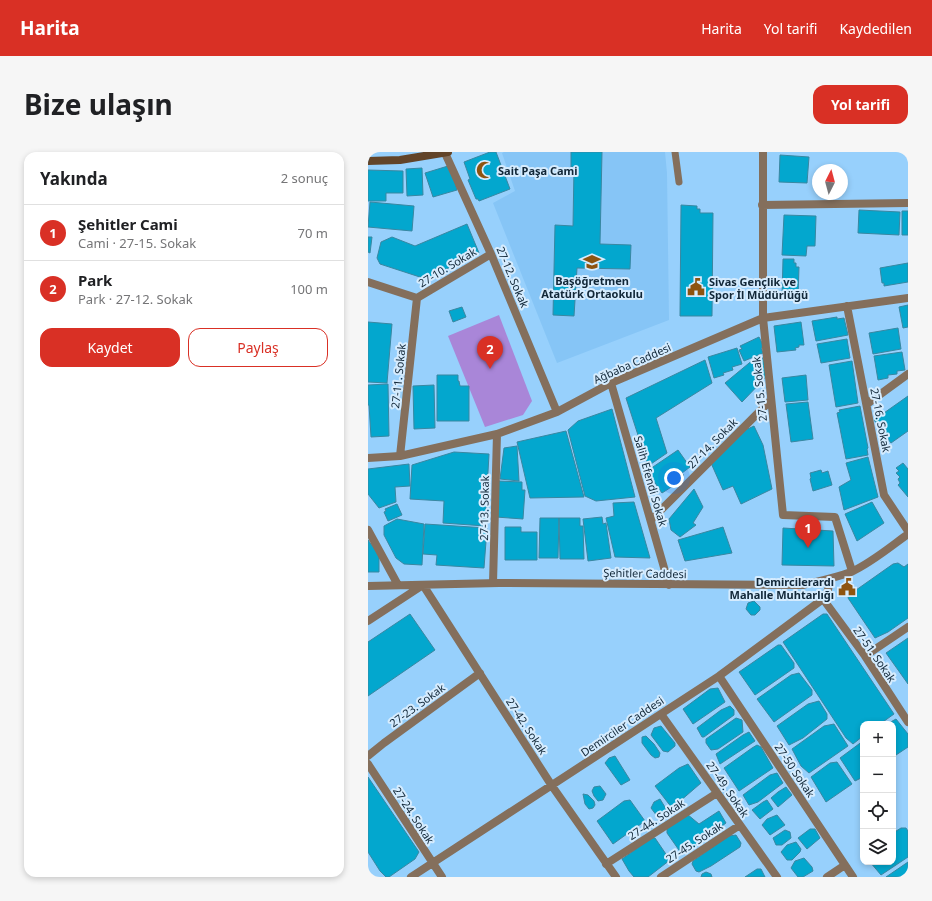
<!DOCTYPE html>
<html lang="tr">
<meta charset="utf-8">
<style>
body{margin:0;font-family:"Noto Sans",sans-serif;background:#f6f6f6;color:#202124}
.controls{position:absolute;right:12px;bottom:12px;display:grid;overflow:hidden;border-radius:8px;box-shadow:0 2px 6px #0003}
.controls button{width:36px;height:36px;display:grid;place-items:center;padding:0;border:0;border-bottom:1px solid #e0e0e0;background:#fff;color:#202124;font:20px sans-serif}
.compass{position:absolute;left:444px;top:12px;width:36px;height:36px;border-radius:50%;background:#fff;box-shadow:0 2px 6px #0003;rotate:6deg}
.you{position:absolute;left:306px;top:326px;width:14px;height:14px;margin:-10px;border:3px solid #fff;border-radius:50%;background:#1a73e8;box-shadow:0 0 0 6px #1a73e833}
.badge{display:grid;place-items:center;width:26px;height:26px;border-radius:50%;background:#d93025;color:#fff;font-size:13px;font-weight:700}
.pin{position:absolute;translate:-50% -33px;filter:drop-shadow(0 1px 2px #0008)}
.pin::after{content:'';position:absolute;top:21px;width:14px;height:12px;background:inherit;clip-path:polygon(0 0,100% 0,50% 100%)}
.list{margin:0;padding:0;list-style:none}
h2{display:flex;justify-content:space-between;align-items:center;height:52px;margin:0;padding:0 16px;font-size:17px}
h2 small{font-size:13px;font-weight:400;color:#757577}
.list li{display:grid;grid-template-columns:26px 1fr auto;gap:12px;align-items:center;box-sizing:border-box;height:56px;padding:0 16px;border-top:1px solid #e0e0e0}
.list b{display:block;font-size:15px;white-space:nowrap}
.list p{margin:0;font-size:13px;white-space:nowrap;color:#757577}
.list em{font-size:13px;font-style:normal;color:#757577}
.actions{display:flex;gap:8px;padding:12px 16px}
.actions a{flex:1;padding:9px 0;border:1px solid #d93025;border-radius:12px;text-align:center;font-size:14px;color:#d93025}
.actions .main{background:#d93025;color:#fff}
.icon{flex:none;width:22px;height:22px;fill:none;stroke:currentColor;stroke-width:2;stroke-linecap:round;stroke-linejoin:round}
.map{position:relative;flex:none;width:540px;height:725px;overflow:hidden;border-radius:12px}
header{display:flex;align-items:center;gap:24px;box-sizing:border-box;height:56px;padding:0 20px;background:#d93025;color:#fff}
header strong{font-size:19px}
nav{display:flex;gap:22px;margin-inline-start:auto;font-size:14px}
.intro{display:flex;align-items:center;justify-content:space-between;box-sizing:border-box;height:96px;padding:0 24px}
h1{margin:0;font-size:28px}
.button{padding:10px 18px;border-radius:12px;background:#d93025;color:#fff;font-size:14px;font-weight:700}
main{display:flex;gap:24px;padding:0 24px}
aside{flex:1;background:#fff;border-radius:12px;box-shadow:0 2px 6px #0003}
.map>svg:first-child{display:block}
.built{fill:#86c5f6}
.green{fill:#a986d8}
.building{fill:#03a7ce;stroke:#3987a1}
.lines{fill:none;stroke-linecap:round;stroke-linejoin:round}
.lane{stroke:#846f5c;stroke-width:7}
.street{stroke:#846f5c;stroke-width:8}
.secondary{stroke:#624429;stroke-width:8}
.labels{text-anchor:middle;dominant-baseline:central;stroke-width:4;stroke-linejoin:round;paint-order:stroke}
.poi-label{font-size:11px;font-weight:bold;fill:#112738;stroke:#d6ecfe;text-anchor:start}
.street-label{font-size:11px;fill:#112738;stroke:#d6ecfe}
</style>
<header>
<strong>Harita</strong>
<nav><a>Harita</a><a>Yol tarifi</a><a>Kaydedilen</a></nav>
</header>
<div class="intro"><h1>Bize ulaşın</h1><a class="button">Yol tarifi</a></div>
<main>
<aside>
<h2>Yakında<small>2 sonuç</small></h2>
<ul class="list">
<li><span class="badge">1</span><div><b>Şehitler Cami</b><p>Cami · 27-15. Sokak</p></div><em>70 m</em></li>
<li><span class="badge">2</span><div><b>Park</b><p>Park · 27-12. Sokak</p></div><em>100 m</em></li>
</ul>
<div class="actions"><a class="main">Kaydet</a><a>Paylaş</a></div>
</aside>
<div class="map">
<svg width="540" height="725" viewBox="0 0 540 725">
<rect width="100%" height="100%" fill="#97d0fc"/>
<path class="built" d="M136,0H297L299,21L301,168L189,211L125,51L147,39L134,1Z"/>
<path class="green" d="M131,163L164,249L155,263L117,275L80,184Z"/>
<path class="building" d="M122,0H128L142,37L111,49L110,47H108L100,28L102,27L96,10Z
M203,0H234L232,92L263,93L262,117L209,116L206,164L185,163L187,73L205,74L206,15H203Z
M412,3L441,5L439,31L411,30Z
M80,14L84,20L89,38L65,45L57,21Z
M54,16L55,43L39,44L38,17Z
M0,18L35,19V41H18V49H0Z
M2,50L46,54L44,79L0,75Z
M313,53L329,54V57H332V61H345L344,164H312Z
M491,58L532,60L531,83L490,81Z
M534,59H540V83H534Z
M416,63L448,64L447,94H439L438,104L414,103Z
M99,72L111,101L58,127L12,112L9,106L13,90L24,85L47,94Z
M0,85H4L2,101L0,100Z
M415,107H426V111H428V115H431L430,145L414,144Z
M540,111V130L516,134V131H514L512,116Z
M540,153V175L535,176L531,155Z
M94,155L98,165L85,170L81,159Z
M469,165V167L476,166L480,183L448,189L444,169Z
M0,170L24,172L19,231L0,230Z
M433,170L436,193H431V195L427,196L428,198L409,200L406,174Z
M530,176L533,197L505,202L501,181Z
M391,185L396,195L393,196L395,201L376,209L371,198L374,197L372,194Z
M479,187L482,206L453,211L449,192Z
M369,196L374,212L364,215L365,218L355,221L356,223L346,226L340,205Z
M534,200L537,218L529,219V222L520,223V226L510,228L506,204Z
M392,202L399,214L398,225L374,250L357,231Z
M337,208L344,231L288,266L299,301L280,314L258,246Z
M484,209L490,251L468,255L461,213Z
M69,223H90V229H91L92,234H101V269H69Z
M438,223L440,248L417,250L414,226Z
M20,232L21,284L3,285L1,253H0V233Z
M66,233L67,276L46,277L45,234Z
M540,244V279L523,291L506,268Z
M440,250L445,287L423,290L418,252Z
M492,254L500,296L499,297L500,303L478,307L469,261L472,260L471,258Z
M244,257L267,345L228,349L217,344L200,278L210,269Z
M386,274L395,293L404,337L373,352L365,334L355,338L343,311L371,281Z
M198,279L216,345L162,346L149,290Z
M149,294L151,329L132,327L136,296Z
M310,298L322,315L314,321L316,323L306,330L308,332L294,341L279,319Z
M86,300L121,302L117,374L75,371L76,349L42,347L44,313Z
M500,305L510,345L476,358L471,335L483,328L478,311Z
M535,311L540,317V345L530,333L532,331L530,327L532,325L528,321L531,319L528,316Z
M41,312L42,334L27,335L28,350L11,356L0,342V317Z
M453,318L454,321L460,319L464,333L445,339L442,327L443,326L442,321Z
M130,329L154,330V338H157L155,367L128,365Z
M326,337L335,355L325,371L328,373L312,385L303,378L301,367Z
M266,350L282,406L247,405L238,366L246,364L245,351Z
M504,350L516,371L489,389L477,362Z
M29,352L34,363L20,369L16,360L18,359L17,357Z
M234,365L235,372L238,371L243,406L220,409L215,367Z
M172,366H191L190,406H171Z
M191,366H212V374H215L216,407H192Z
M29,367L56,372L54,413L36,412L28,406L16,383V374Z
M57,372L119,376L116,416L68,413L69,403L55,402Z
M137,375H153V380H169V408H137Z
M355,375L364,401L317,409L310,388Z
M415,376L465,379L466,414L414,413Z
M0,388L11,403V420H0Z
M530,411L536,415L540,412V466L520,480L507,486L480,446L481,443L525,412Z
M386,449L392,455V458L387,463H383L378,457L380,451Z
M42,462L67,498L0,544V490Z
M455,462H459L526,562L512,572H495V584L485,592L478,586L415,490Z
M540,486V532L518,501Z
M410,493H413L426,511V516L387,543L371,520Z
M431,521L444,538V543L406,570L389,547L423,523Z
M350,536L357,550L325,572L315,557L342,537Z
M451,549L459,562V567L435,586L421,593L409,574L440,552Z
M362,554L366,558V563L336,585H334L329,576L353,558Z
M368,566L374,568L375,580L350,597L343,598L338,591V587Z
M528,567L540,582V595L525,605V572H519Z
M466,572L480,594L441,621L433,614L424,597L456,574Z
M293,574L307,591V594L300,600L295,599L283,583L286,576Z
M381,580L387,589L352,612L348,602L375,583Z
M278,584L286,592L292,601L291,605L287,606L283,603L274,591V585Z
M495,589V625L487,629L472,606Z
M389,593L393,595L405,616L371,639L356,616L384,596Z
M247,604L262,628L253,633L237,611L241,606Z
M469,610L484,632L458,650L443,625L462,611Z
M320,612L333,631L304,656L287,634L311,616Z
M409,621L415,631L390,650L381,653L375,643L402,623Z
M0,625L51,700L47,707L21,725H18L12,719L0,700Z
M232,634L238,642L235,648L230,649L226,644L224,639L226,635Z
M418,635L424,643L410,655L403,646L410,640Z
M215,642L220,643L226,649L227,653L225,656L221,657L217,652Z
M292,647L300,660L289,664L283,656L286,650Z
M262,648L277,669L245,692L229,669L256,649Z
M399,648L405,657L392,667L384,658L395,650Z
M351,659L358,671L320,699L313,701L299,681V676L319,662L331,672Z
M409,663L417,673L402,683L394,673L399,667Z
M533,676H538L540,679V705L513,723L502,710H525V681Z
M442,677H447L452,686L439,697L430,686Z
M417,678L422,680L423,686L414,693H408L405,686Z
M368,683L373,691L372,695L343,714L331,720L328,719L324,712L325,709L361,684Z
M284,686H287L302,708L280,725H266L261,719L254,707Z
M428,690L433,697L432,700L424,708H419L413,700L419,693Z
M436,706L444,715L445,719L435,725H430L423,716L427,709Z
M540,710V725H518Z
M389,717H393L397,725H377Z
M338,720L343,722L344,725H333L334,722Z"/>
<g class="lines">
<path class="lane" d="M307,0L311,30"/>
<path class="street" d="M395,0V166L415,363L467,365L484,419
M77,1L123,102L189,260
M394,53L540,51
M0,130L49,146L123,102
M479,154L516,343L540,379
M243,231L301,433
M499,252L540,222
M32,304L49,146
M0,306L32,304L129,282L189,260L243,231L395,166L540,146
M283,368L403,248
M0,378L30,433
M125,431L129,282
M0,434L131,431L435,433C451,429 467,426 483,420C503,411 522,395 540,382
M455,447L497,504L540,570
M0,469L55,433L184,634L248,725
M497,504L540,475
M351,524L485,725
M293,562L409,725
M0,604L16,591L112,521
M0,612L74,725
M238,712L349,641
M43,725L351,524L455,447L460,438L462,427
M293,725L372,673
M459,725L477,713"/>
<path class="secondary" d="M0,9L32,8L80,0"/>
</g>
<defs>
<g id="mosque-bare" transform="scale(1.38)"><path d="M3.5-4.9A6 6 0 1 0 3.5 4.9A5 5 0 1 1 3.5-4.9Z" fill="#8e5410" stroke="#d6ecfe" stroke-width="2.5" paint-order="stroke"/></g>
<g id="school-bare" transform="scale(1.38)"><path d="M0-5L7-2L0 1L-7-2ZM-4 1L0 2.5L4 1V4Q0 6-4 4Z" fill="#8e5410" stroke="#d6ecfe" stroke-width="2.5" paint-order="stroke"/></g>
<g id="civic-bare" transform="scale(1.38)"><path d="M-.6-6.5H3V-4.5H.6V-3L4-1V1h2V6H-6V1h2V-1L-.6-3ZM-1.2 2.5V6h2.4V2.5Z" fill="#8e5410" stroke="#d6ecfe" stroke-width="2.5" paint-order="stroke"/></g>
</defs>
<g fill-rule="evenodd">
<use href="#mosque-bare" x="117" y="18"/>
<use href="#school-bare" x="224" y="110"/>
<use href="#civic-bare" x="328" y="135"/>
<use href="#civic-bare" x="479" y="435"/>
</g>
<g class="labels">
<g class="poi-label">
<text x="130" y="18">Sait Paşa Cami</text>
<text x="224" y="128" text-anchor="middle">Başöğretmen<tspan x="224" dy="13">Atatürk Ortaokulu</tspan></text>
<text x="341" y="129">Sivas Gençlik ve<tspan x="341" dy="13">Spor İl Müdürlüğü</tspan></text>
<text x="466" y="429" text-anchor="end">Demircilerardı<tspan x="466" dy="13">Mahalle Muhtarlığı</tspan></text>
</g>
<g class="street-label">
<text transform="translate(79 115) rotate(-31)">27-10. Sokak</text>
<text transform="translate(145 125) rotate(67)">27-12. Sokak</text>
<text transform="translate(264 211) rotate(-24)">Ağbaba Caddesi</text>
<text transform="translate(30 224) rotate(-84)">27-11. Sokak</text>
<text transform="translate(391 237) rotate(-96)">27-15. Sokak</text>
<text transform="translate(513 268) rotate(79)">27-16. Sokak</text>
<text transform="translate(344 291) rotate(-45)">27-14. Sokak</text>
<text transform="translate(283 329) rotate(74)">Salih Efendi Sokak</text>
<text transform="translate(116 356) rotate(-89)">27-13. Sokak</text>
<text transform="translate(277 421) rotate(1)">Şehitler Caddesi</text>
<text transform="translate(507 502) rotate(55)">27-51. Sokak</text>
<text transform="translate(49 553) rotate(-36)">27-23. Sokak</text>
<text transform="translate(159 574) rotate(57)">27-42. Sokak</text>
<text transform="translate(254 574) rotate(-34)">Demirciler Caddesi</text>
<text transform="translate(427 618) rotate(56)">27-50 Sokak</text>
<text transform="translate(360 637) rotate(55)">27-49. Sokak</text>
<text transform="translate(46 663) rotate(57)">27-24. Sokak</text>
<text transform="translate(288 667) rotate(-33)">27-44. Sokak</text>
<text transform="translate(326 690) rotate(-33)">27-45. Sokak</text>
</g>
</g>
</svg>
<div class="controls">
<button>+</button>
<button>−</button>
<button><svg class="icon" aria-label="locate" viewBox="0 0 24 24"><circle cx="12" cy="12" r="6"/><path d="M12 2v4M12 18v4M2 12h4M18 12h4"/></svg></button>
<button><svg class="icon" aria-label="layers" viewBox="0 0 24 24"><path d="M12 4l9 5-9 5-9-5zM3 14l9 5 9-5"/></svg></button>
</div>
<svg class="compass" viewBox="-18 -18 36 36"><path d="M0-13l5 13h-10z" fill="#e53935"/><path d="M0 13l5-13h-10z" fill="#757577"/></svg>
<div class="you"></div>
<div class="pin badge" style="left:440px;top:396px">1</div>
<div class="pin badge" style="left:122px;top:217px">2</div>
</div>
</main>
